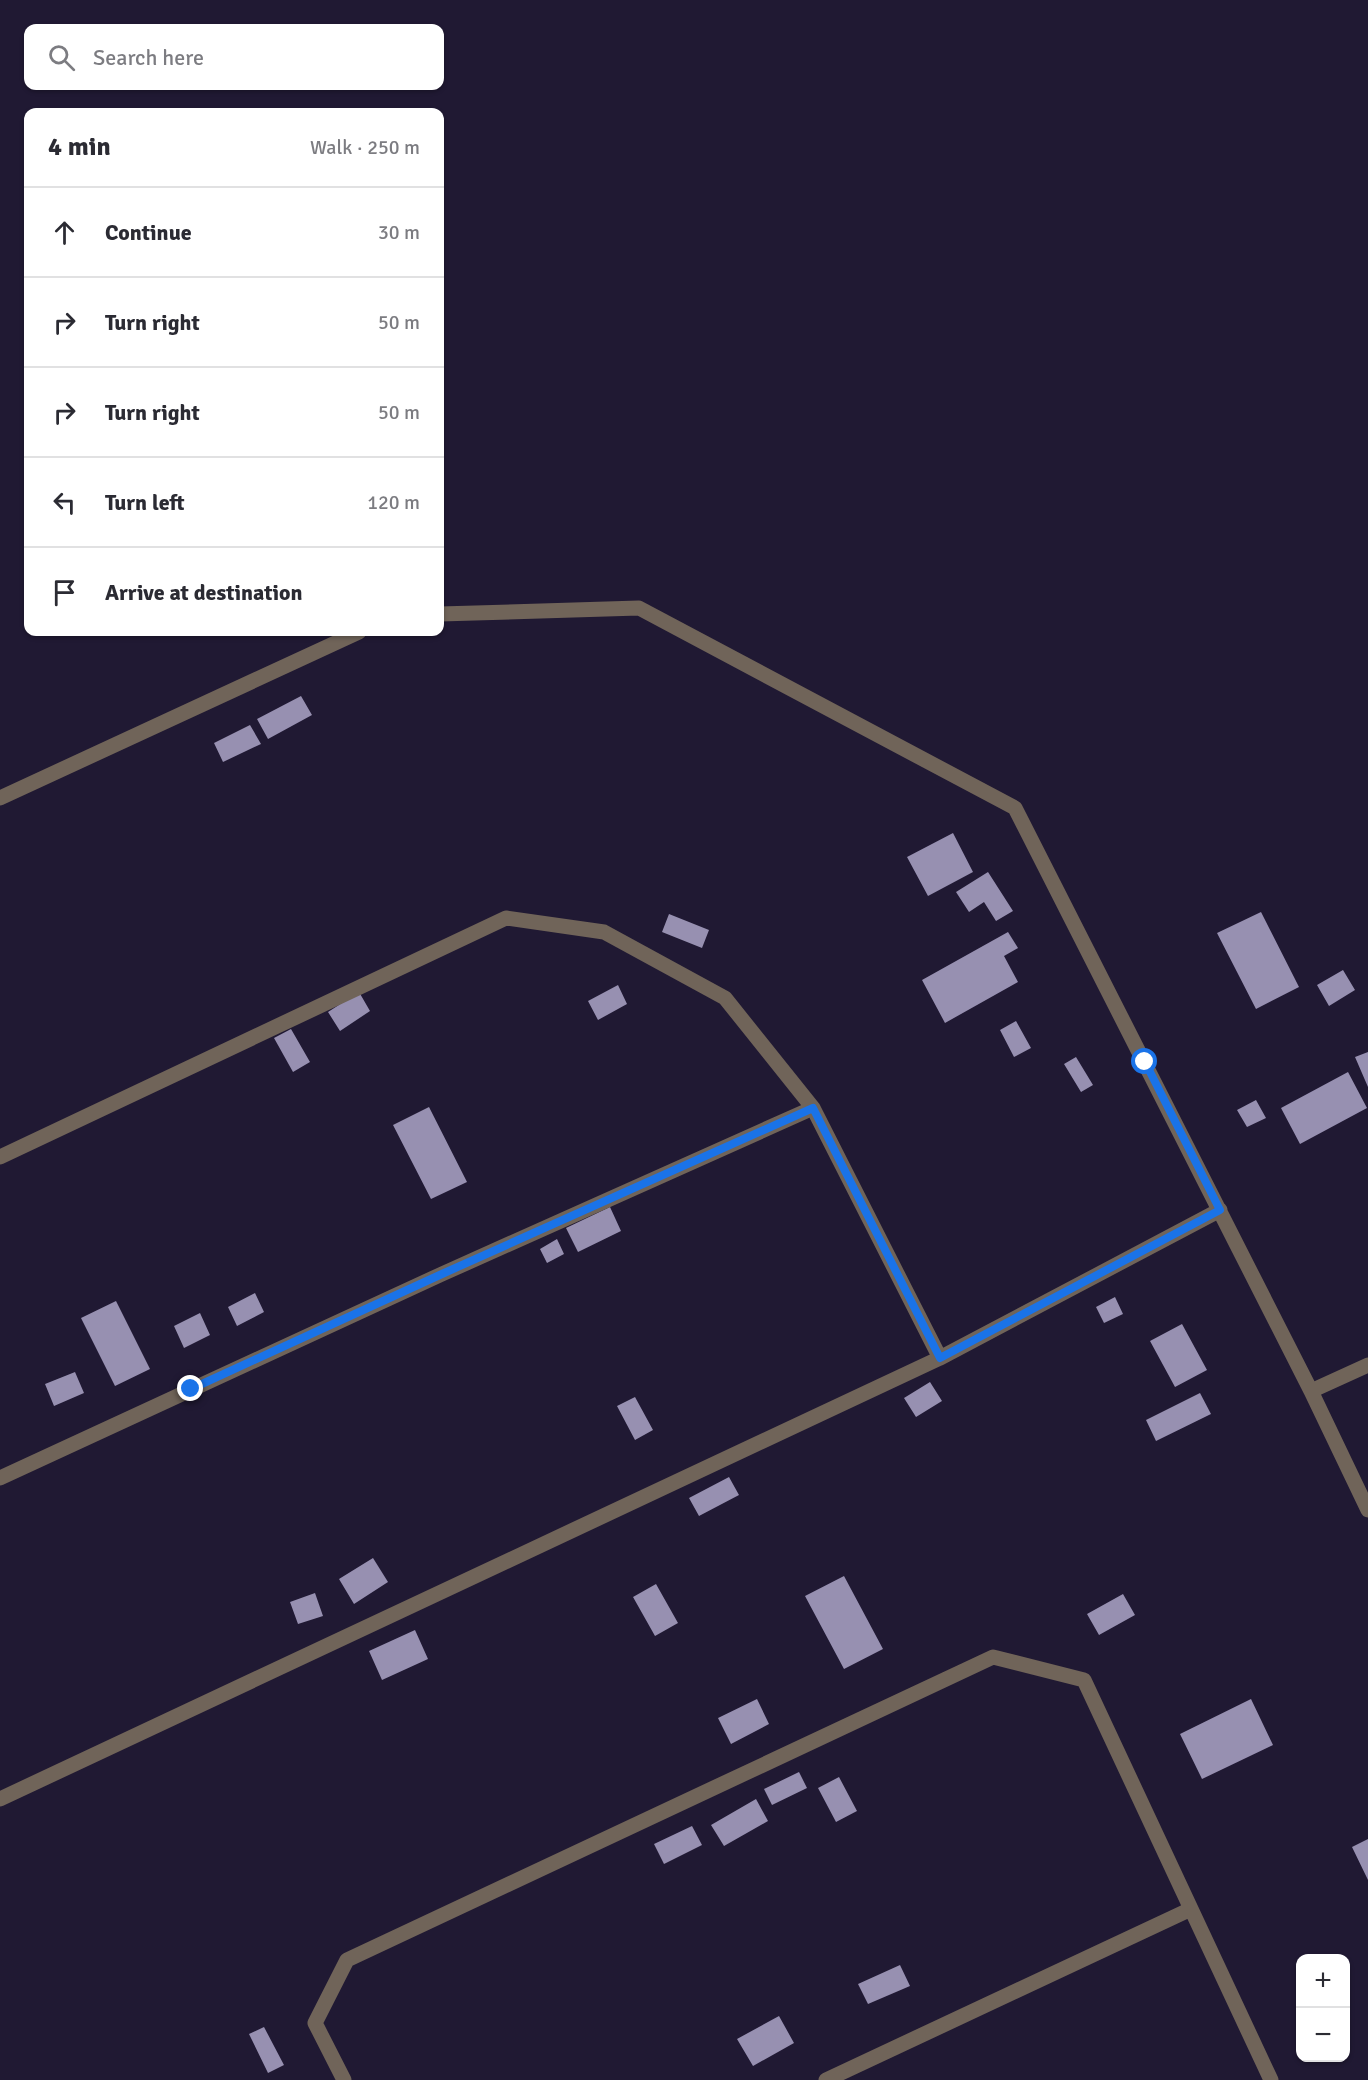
<!DOCTYPE html>
<meta charset="utf-8">
<style>
body{margin:0;font-family:Signika,sans-serif;background:#f2f2f3;color:#2b2b33}
.controls{position:absolute;right:18px;bottom:18px;display:grid;overflow:hidden;border-radius:12px;box-shadow:0 2px 4px #0004}
.controls button{width:54px;height:54px;display:grid;place-items:center;padding:0;border:0;border-bottom:2px solid #e1e1e2;background:#fff;color:#2b2b33;font:30px sans-serif}
.stop{position:absolute;width:18px;height:18px;margin:-14px;border:4px solid #1a73e8;border-radius:50%;background:#fff}
.stop.end{background:#1a73e8;border-color:#fff;box-shadow:0 2px 6px #0008}
.list{margin:0;padding:0;list-style:none}
h2{display:flex;justify-content:space-between;align-items:center;height:78px;margin:0;padding:0 24px;font-size:26px}
h2 small{font-size:20px;font-weight:400;color:#7c7c81}
.list li{display:grid;grid-template-columns:39px 1fr auto;gap:18px;align-items:center;box-sizing:border-box;height:90px;padding:0 24px;border-top:2px solid #e1e1e2}
.list b{display:block;font-size:22px;white-space:nowrap}
.list em{font-size:20px;font-style:normal;color:#7c7c81}
.icon{flex:none;width:33px;height:33px;fill:none;stroke:currentColor;stroke-width:2;stroke-linecap:round;stroke-linejoin:round}
.map{position:relative;flex:none;width:1368px;height:2080px;overflow:hidden}
.search{position:absolute;background:#fff;box-shadow:0 2px 4px #0004;left:24px;top:24px;width:420px;height:66px;display:flex;align-items:center;gap:15px;box-sizing:border-box;padding:0 21px;border-radius:12px;color:#7c7c81;font-size:22px}
.panel{position:absolute;background:#fff;box-shadow:0 2px 4px #0004;left:24px;top:108px;width:420px;height:528px;border-radius:12px}
.map>svg:first-child{display:block}
.building{fill:#9790b1}
.lines{fill:none;stroke-linecap:round;stroke-linejoin:round}
.minor{stroke:#706459;stroke-width:15}
.route{stroke:#1a73e8;stroke-width:8}
</style>
<div class="map">
<svg width="1368" height="2080" viewBox="0 0 1368 2080">
<rect width="100%" height="100%" fill="#201933"/>
<path class="building" d="M301,696L312,715L268,739L257,719Z
M250,725L261,744L223,762L214,743Z
M953,833L973,872L928,896L907,857Z
M988,872L1013,911L996,921L984,902L969,912L956,892Z
M1261,912L1299,987L1256,1009L1217,933Z
M669,914L709,930L702,948L662,932Z
M1008,932L1018,948L1004,956L1018,982L945,1023L922,980Z
M1343,970L1355,990L1329,1006L1317,985Z
M618,985L627,1004L598,1020L588,1001Z
M359,992L370,1011L340,1031L328,1012Z
M1016,1021L1031,1048L1014,1057L1000,1030Z
M291,1029L310,1062L293,1072L274,1038Z
M1368,1052V1087L1355,1057Z
M1076,1057L1093,1085L1081,1092L1064,1064Z
M1348,1072L1367,1108L1300,1144L1281,1108Z
M1256,1100L1266,1118L1247,1127L1237,1110Z
M429,1107L467,1182L431,1199L393,1125Z
M610,1207L621,1231L578,1252L566,1228Z
M557,1239L564,1254L547,1263L540,1249Z
M255,1293L264,1312L237,1326L228,1307Z
M1115,1297L1123,1314L1104,1323L1096,1307Z
M116,1301L150,1369L115,1386L81,1318Z
M200,1313L210,1335L184,1348L174,1326Z
M1182,1324L1207,1370L1175,1387L1150,1341Z
M75,1372L84,1393L54,1406L45,1384Z
M930,1382L942,1401L916,1417L904,1398Z
M1200,1393L1211,1414L1156,1441L1146,1420Z
M635,1397L653,1430L635,1440L617,1406Z
M729,1477L739,1495L699,1516L689,1498Z
M373,1558L388,1582L354,1604L339,1579Z
M844,1576L883,1649L844,1669L805,1596Z
M656,1584L678,1623L655,1636L633,1597Z
M315,1593L323,1616L298,1624L290,1602Z
M1123,1594L1135,1615L1099,1635L1087,1614Z
M415,1630L428,1659L382,1680L369,1651Z
M757,1699L769,1724L731,1744L718,1718Z
M1251,1699L1273,1745L1202,1779L1180,1734Z
M799,1772L807,1788L772,1805L764,1789Z
M839,1777L857,1811L836,1822L818,1788Z
M756,1799L768,1821L724,1846L711,1825Z
M692,1826L702,1845L664,1864L654,1844Z
M1368,1839V1880L1352,1847Z
M900,1965L910,1986L868,2004L858,1984Z
M779,2016L794,2043L753,2066L737,2039Z
M264,2027L284,2065L268,2073L249,2034Z"/>
<g class="lines">
<path class="minor" d="M440,614L639,608L1015,808L1311,1391L1368,1510
M0,798L359,632
M0,1157L506,918L604,932L725,998L813,1108L940,1358L0,1799
M940,1358L1220,1210
M1311,1391L1368,1365
M0,1478L442,1274L813,1108
M344,2080L315,2023L347,1960L993,1657L1084,1680L1271,2080
M826,2080L1191,1909"/>
</g>
<g class="lines">
<path class="route" d="M191,1389L442,1274L813,1108L940,1358L1220,1210L1145,1062"/>
</g>
</svg>
<div class="controls">
<button>+</button>
<button>−</button>
</div>
<div class="stop" style="left:1145px;top:1062px"></div>
<div class="stop end" style="left:191px;top:1389px"></div>
<div class="search"><svg class="icon" aria-label="search" viewBox="0 0 24 24"><circle cx="10" cy="10" r="6"/><path d="M15 15l6 6"/></svg>Search here</div>
<section class="panel">
<h2>4 min<small>Walk · 250 m</small></h2>
<ul class="list">
<li><svg class="icon" aria-label="ahead" viewBox="0 0 24 24"><path d="M12 20V5M6 11l6-6 6 6"/></svg><div><b>Continue</b></div><em>30 m</em></li>
<li><svg class="icon" aria-label="right" viewBox="0 0 24 24"><path d="M7 20v-9h11M14 6l5 5-5 5"/></svg><div><b>Turn right</b></div><em>50 m</em></li>
<li><svg class="icon" aria-label="right" viewBox="0 0 24 24"><path d="M7 20v-9h11M14 6l5 5-5 5"/></svg><div><b>Turn right</b></div><em>50 m</em></li>
<li><svg class="icon" aria-label="left" viewBox="0 0 24 24"><path d="M17 20v-9H6M10 6l-5 5 5 5"/></svg><div><b>Turn left</b></div><em>120 m</em></li>
<li><svg class="icon" aria-label="arrive" viewBox="0 0 24 24"><path d="M6 21V4h12l-3 4 3 4H6"/></svg><div><b>Arrive at destination</b></div></li>
</ul>
</section>
</div>
